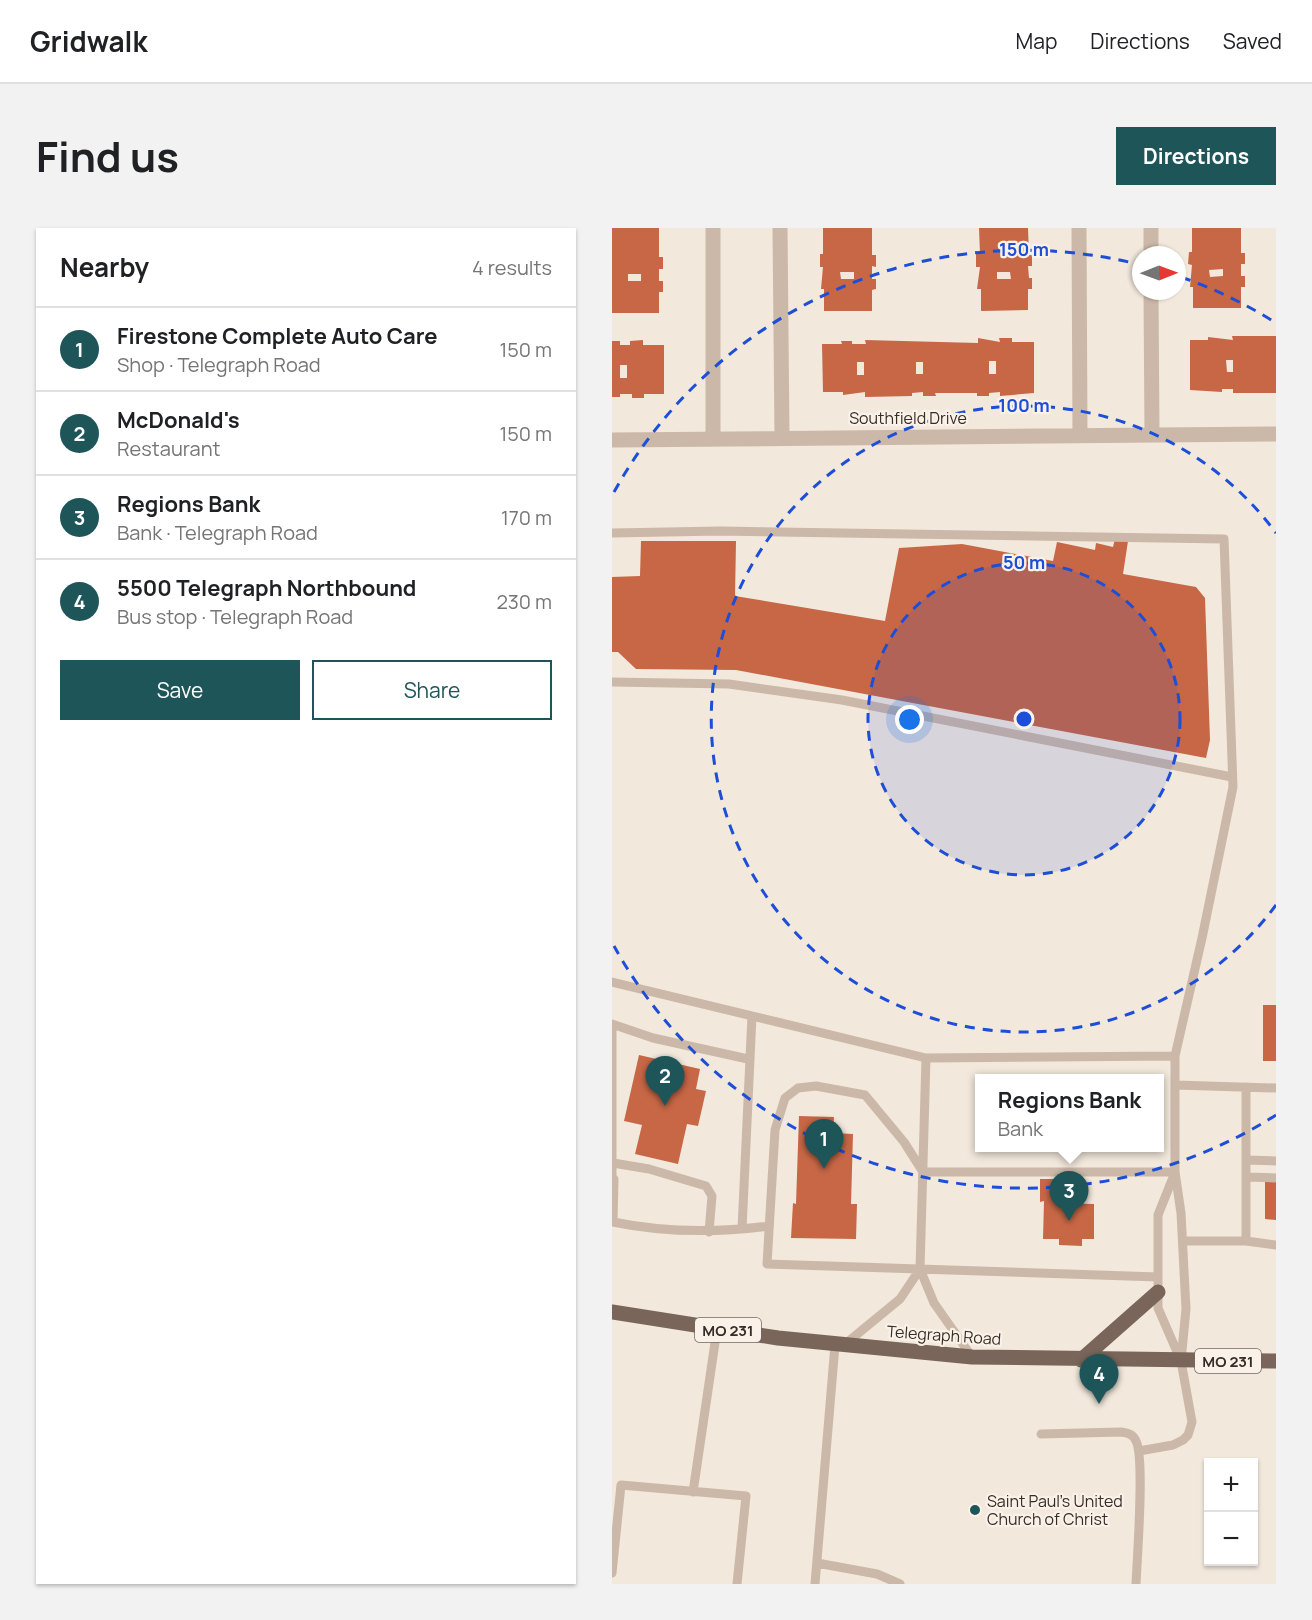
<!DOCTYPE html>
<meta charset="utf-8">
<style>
body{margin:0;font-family:Manrope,sans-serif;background:#f2f2f2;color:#202124}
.controls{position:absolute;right:18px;bottom:18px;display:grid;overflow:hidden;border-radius:0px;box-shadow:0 2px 4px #0004}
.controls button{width:54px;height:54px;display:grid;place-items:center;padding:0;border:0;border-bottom:2px solid #e0e0e0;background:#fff;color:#202124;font:30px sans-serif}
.compass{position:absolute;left:520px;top:18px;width:54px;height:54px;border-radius:50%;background:#fff;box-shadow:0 2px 4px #0004;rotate:89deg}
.you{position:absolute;left:298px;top:492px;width:21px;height:21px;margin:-15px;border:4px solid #fff;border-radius:50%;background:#1a73e8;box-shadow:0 0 0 9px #1a73e833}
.badge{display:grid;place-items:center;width:39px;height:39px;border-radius:50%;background:#1d5559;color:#fff;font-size:20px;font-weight:700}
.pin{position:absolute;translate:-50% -50px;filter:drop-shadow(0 2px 3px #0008)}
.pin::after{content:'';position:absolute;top:32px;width:21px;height:18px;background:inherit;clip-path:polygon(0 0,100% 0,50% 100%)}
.popup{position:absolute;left:363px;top:846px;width:189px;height:78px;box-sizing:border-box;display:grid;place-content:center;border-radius:0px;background:#fff;filter:drop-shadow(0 2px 4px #0005);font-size:20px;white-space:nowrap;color:#757577}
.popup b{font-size:22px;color:#202124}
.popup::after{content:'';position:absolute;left:50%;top:100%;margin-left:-12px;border:12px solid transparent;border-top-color:#fff}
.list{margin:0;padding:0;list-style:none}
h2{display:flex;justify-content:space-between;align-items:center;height:78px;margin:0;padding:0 24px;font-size:26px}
h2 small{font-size:20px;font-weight:400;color:#757577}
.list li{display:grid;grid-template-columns:39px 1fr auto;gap:18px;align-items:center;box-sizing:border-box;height:84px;padding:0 24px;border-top:2px solid #e0e0e0}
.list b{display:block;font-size:22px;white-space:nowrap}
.list p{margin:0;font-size:20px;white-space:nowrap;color:#757577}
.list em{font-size:20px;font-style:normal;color:#757577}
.actions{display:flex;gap:12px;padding:18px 24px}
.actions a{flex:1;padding:14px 0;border:2px solid #1d5559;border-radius:0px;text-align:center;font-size:21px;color:#1d5559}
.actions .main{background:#1d5559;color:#fff}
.map{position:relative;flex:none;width:664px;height:1356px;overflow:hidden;border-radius:0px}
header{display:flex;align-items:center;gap:36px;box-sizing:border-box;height:84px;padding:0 30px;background:#fff;border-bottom:2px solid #e0e0e0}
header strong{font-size:28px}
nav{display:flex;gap:33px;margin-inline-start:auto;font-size:21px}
.intro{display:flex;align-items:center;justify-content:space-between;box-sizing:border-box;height:144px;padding:0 36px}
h1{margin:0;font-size:42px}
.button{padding:15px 27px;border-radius:0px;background:#1d5559;color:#fff;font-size:21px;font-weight:700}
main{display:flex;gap:36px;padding:0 36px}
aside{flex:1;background:#fff;border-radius:0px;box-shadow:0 2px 4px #0004}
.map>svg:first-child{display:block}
.building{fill:#c76746;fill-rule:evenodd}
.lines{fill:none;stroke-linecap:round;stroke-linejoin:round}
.lane{stroke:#cbb8a8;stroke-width:9}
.street{stroke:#cbb8a8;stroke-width:15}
.primary{stroke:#796559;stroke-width:15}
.ring{fill:none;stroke:#1d4ed8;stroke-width:3;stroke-dasharray:10 8}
.poi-dot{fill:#1d5559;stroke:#faf2e9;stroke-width:2}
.labels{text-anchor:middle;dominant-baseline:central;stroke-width:4.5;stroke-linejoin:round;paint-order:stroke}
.shield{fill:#faf2e9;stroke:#726862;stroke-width:1.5}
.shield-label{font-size:15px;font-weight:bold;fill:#372d28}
.street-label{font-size:16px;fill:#372d28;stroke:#faf2e9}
.poi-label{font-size:16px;fill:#372d28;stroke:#faf2e9;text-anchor:start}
.centre{fill:#1d4ed8;stroke:#faf2e9;stroke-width:3}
.ring-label{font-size:18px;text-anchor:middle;font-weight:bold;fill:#1d4ed8;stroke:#faf2e9;stroke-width:4.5;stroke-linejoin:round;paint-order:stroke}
</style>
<header>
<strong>Gridwalk</strong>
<nav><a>Map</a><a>Directions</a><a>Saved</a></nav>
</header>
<div class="intro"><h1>Find us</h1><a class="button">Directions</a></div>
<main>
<aside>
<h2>Nearby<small>4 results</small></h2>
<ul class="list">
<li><span class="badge">1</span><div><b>Firestone Complete Auto Care</b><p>Shop · Telegraph Road</p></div><em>150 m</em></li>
<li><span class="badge">2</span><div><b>McDonald's</b><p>Restaurant</p></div><em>150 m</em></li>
<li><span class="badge">3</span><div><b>Regions Bank</b><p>Bank · Telegraph Road</p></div><em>170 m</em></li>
<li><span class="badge">4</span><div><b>5500 Telegraph Northbound</b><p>Bus stop · Telegraph Road</p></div><em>230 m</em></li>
</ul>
<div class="actions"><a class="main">Save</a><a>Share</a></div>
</aside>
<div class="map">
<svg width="664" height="1356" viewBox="0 0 664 1356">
<rect width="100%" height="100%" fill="#f2e8dc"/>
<path class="building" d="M0,0H47V29H51V41H47V53H51V64H47V85H0ZM16,46H29V53H16Z
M211,0H260V27H264V39L260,38V51H264V61L260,62V83H212V61H209L211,39H208V26H211ZM228,44H242V51H229Z
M367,0H416L417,27H420V38H416L417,50H420V61H416V82L369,83V61H365L368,39H364V26H368ZM385,44H398L399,51H385Z
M580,0H629V25H633V36H629V48H633V59H629V80H581V59H578L580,37L576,36L577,24H580ZM611,41V48L598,49L597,42Z
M620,108H664V165H621V161H610V164L578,162V112H596V109L621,112ZM614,132H621V144H615Z
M366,110L388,114L387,110H400V114H422V165L388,168V164L377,165V168H365V165H323L324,168H311V164L300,165V168L253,169V164L231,167V164H211L210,116H230L229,113H240V116H254L253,112L366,115ZM377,133H384V146H377ZM245,134H252V147H245ZM304,134H311V146H304Z
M31,112V117H52V166H32V170H20V166H8V169H0V113H8V117H18V113ZM8,137H15V150H8Z
M503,311L516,313L511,346L584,359L593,370L598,512L594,530L124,442L24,441L6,424H0V349L28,348L29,313H124L123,368L273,393L287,320L350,316L441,333L445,314L483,322L484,315L501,319Z
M651,777H664V833H651Z
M27,827L88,841L84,861L94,863L86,898L75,896L66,936L23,926L30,897L12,893Z
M187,888L222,889L221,905L241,906L239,976H245L244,1011L179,1010L181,975L184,976Z
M428,951H445V975L482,976V1011H470V1018L447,1017V1011H431L432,973L428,974Z
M653,954H664V992L653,991Z"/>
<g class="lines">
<path class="lane" d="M0,305L109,303L612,311L621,559L590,710L563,828V944L569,985L574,1081L569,1133
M0,454L117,456L230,472L620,549
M0,754L314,830L563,828
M314,830L308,1041L322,1075L360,1129
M563,857L664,860
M634,932L664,933
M1,935L37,941L94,958L100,968L97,1004
M634,949L664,950
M0,951V796L41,810L136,831
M2,951L1,994C54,1005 103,1005 157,998
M130,1001L140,788
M571,1013H634L664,1017
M634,1013V859
M546,1049L155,1036L163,902L173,870L186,860L204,858L253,867L292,914L311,944H563
M232,1117L288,1071L308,1041
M429,1206L509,1204C516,1205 521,1206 524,1213C533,1230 525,1331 524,1356
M527,1223L561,1217L571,1212L576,1207L580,1194L569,1133L546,1080V987L562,947
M81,1264L105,1101
M205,1335L265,1346L288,1356
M0,1345L9,1257L134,1268L125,1356
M203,1356L223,1117"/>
<path class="street" d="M101,0V210
M168,0L170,209
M467,0L468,206
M539,0V27
M539,63L540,206
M0,212L664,206"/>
<path class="primary" d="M0,1084L166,1110L360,1129L664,1133
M469,1132L546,1064"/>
</g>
<circle cx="412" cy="491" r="156" fill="#1d4ed8" fill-opacity=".12"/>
<g class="ring">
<circle cx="412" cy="491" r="156"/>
<path d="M664 677A313 313 0 1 1 664 305"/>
<path d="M664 887A469 469 0 0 1 2 718M2 264A469 469 0 0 1 525 36M569 49A469 469 0 0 1 664 95"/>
</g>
<circle class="poi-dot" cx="363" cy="1282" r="6"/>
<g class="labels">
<g class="shield">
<rect x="83" y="1090" width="66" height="24" rx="4.5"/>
<rect x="583" y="1121" width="66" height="24" rx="4.5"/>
</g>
<g class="shield-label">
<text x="116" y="1102">MO 231</text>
<text x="616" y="1133">MO 231</text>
</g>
<g class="street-label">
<text x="296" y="190">Southfield Drive</text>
<text transform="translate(332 1107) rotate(4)">Telegraph Road</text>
</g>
<g class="poi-label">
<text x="375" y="1273">Saint Paul's United<tspan x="375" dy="18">Church of Christ</tspan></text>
</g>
</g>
<circle cx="412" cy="491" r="9" class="centre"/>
<g class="ring-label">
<text x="412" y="28">150 m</text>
<text x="412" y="184">100 m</text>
<text x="412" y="341">50 m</text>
</g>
</svg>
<div class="controls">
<button>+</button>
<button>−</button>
</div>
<svg class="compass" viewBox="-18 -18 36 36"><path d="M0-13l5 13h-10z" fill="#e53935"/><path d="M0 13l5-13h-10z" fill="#757577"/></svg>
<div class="you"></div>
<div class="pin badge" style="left:212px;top:941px">1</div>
<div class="pin badge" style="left:53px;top:878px">2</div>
<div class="pin badge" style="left:457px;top:993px">3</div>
<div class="popup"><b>Regions Bank</b>Bank</div>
<div class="pin badge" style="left:487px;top:1176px">4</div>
</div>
</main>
